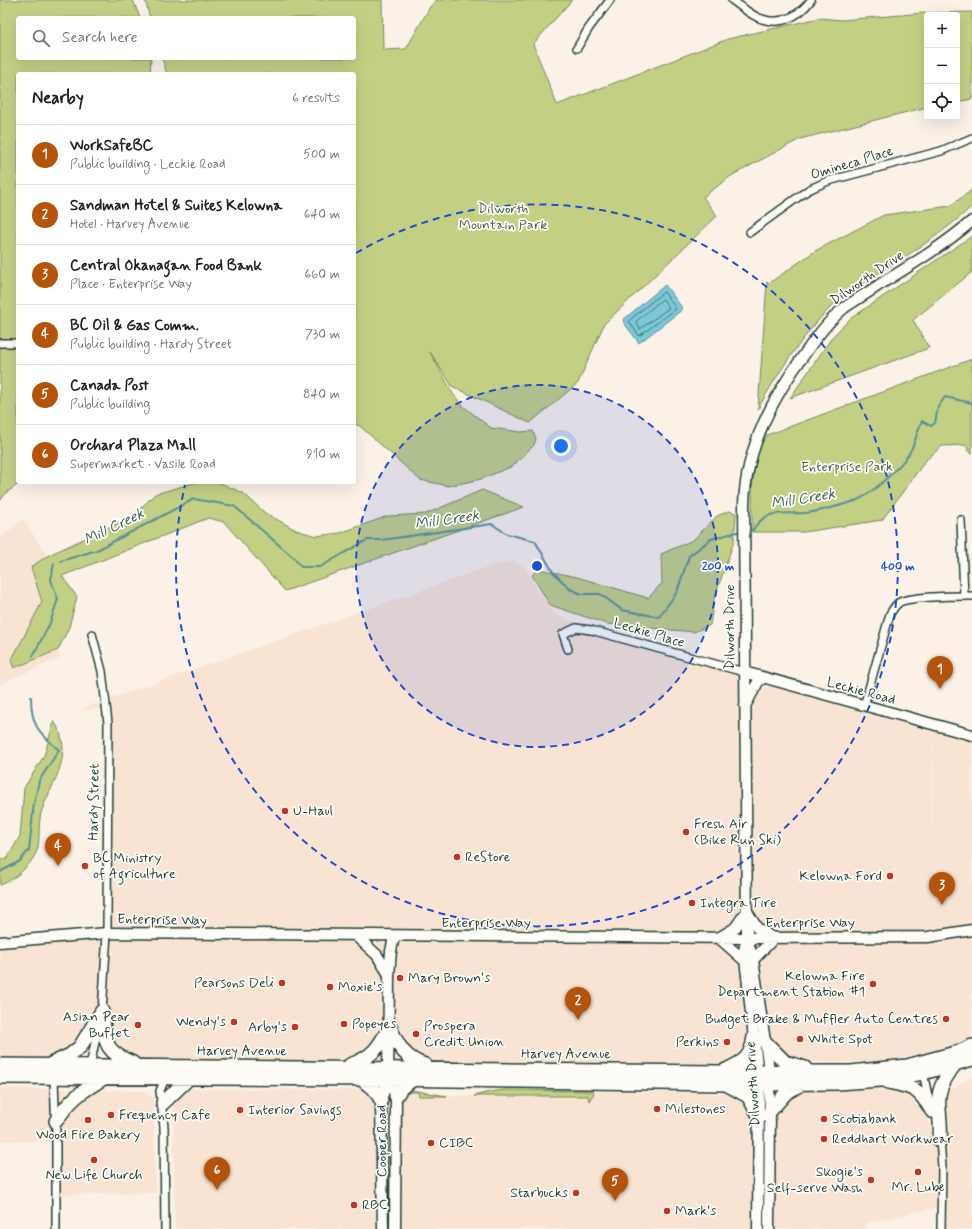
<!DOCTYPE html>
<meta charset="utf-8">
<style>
body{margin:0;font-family:Mynerve,sans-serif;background:#f6f6f6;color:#202124}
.controls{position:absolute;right:12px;top:12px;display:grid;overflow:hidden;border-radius:4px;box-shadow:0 4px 16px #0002}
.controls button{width:36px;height:36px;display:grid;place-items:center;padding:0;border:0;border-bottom:1px solid #e0e0e0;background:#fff;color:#202124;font:20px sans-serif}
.you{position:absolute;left:561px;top:446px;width:14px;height:14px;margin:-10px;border:3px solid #fff;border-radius:50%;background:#1a73e8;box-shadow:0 0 0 6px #1a73e833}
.badge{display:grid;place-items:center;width:26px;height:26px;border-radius:50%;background:#b45309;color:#fff;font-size:13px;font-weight:700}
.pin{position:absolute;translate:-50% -33px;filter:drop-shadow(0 1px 2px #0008)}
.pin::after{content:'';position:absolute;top:21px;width:14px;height:12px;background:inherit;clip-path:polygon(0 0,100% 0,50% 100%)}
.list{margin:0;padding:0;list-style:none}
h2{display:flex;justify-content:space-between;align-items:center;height:52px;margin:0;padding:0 16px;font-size:17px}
h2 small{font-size:13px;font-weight:400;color:#757577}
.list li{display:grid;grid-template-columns:26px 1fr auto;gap:12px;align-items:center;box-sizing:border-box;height:60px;padding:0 16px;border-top:1px solid #e0e0e0}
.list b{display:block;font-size:15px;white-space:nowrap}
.list p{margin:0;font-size:13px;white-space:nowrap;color:#757577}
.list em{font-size:13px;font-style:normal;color:#757577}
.icon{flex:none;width:22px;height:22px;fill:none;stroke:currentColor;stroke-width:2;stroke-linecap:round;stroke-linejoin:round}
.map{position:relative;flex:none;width:972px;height:1229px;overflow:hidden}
.search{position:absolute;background:#fff;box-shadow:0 4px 16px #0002;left:16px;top:16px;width:340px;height:44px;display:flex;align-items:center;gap:10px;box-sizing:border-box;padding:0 14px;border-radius:4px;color:#757577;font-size:15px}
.panel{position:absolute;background:#fff;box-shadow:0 4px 16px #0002;left:16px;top:72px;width:340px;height:412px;border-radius:4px}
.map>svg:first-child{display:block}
.built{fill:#f9e4d3;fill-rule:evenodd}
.green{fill:#c3d084;stroke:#71865c}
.water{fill:#7bc8d9;stroke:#569097}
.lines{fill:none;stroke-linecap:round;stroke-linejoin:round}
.shore{stroke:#447576;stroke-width:1}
.stream{stroke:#569097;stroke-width:2}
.street-casing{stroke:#1f3d34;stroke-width:10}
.secondary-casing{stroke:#1f3d34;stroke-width:13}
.highway-casing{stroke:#1f3d34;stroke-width:16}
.street{stroke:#fdfcf7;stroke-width:7}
.secondary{stroke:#fdfcf7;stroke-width:10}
.highway{stroke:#fdfcf7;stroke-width:13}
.ring{fill:none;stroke:#1d4ed8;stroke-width:2;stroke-dasharray:7 5}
.poi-dot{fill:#c8321e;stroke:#fdfcf7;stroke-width:1.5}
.labels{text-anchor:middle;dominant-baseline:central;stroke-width:3.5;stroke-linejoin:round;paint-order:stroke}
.street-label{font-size:14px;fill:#1f3d34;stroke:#fdfcf7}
.park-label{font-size:14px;fill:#486248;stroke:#fdfcf7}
.poi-label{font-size:14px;fill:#1f3d34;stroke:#fdfcf7;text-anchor:start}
.water-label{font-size:15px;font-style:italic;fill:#36605d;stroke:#fdfcf7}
.centre{fill:#1d4ed8;stroke:#fdfcf7;stroke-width:2}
.ring-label{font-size:12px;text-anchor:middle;font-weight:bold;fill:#1d4ed8;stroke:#fdfcf7;stroke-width:3.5;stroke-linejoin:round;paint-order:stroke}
</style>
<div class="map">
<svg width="972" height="1229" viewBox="0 0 972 1229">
<rect width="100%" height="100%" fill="#fbf1e7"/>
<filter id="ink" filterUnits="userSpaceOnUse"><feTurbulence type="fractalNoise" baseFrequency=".025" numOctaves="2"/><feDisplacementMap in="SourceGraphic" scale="8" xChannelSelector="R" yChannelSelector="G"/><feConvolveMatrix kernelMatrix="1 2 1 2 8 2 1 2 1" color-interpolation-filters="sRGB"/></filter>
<g filter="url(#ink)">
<path class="built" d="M23,519L47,556L31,567L42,602L11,660L14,668L58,650L60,658L0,684V538Z
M514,561L525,567L554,615L742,676L743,910L718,934L111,930L110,707L84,711L86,707L491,566Z
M779,686L972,738V927L928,934H773L756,922L751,910L748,706L753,696L764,687ZM933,735V778L930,865Z
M972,933V1039L927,1053L878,1062H808L789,1057L779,1049L769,1037L760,962L774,942L926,941L962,937Z
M102,937L98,1013L79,1045L46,1061H0V939Z
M109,937L719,941L741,964L747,1034L744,1053L723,1065L140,1060L122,1052L113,1041L105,1012L109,959Z
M972,1077V1229H945L946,1160L941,1099L953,1088Z
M887,1085L910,1093L926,1108L940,1163L939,1207L867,1223L865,1229H774L773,1110L800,1090H840Z
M0,1088L146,1091L153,1098L156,1193L54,1195L53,1141H0Z
M186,1089L416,1090L454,1096H474L489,1092L505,1090L729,1093L744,1099L753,1117L752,1229H175L173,1104L177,1094Z"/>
<path class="green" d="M0,0H133L140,18H18V58H151L150,74H18V340H0Z
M145,0H382L383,50L406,49L430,7L436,0H572L533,44L557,105L728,39L819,18L842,20L924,13L972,12V99L957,102V15H927V107L800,139L731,176L703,197L717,216L604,324L578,383L530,423L452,386L430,352L453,394L463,406L491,428L521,432L533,431L536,439L534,445L513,466L481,479L449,486L420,480L360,426L354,424V74H167L162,58H354V18H150Z
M972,190V206C935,242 886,267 843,296C812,321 777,373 758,409L767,282L768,284L815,251L884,215L950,206Z
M972,236V272L913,320L929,348L790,398L833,336L850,319Z
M0,345L18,346V482H21L6,493L0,501Z
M972,359V454L967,450L968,448L965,445L942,446L926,460L882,520L804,532H752C753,501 748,462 767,435Z
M197,482H218L243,493L265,513L296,530L316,536L340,533L388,516L426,514L482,490L524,507L285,591L224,522L208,518L62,576L77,597L69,627L58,650L14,668L11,661L42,602L31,567L47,556L133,516L155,494Z
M729,511L736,513L734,541L714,599L710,625L694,632L607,624L550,605L532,575L538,569L577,577L648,598L662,583L661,554L693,540L717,516Z
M54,721C75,754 54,778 42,810C38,821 40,835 38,847C34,863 15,880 0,885V859H7L20,836L24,788L44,756Z
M410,1090L447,1096H419L418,1092C409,1091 403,1094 401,1104V1172L400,1100L403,1094Z
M505,1090L593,1091L594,1093L589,1101L588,1096H474L489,1092Z"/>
<path class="water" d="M665,285L683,309L639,343L624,323L623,320Z"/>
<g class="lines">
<path class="shore" d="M664,292L676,309L639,336L629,321Z
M663,299L669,308L640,329L636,322Z"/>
<path class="stream" d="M747,530H753C767,507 784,515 805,513C818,512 842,505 855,501C870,496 899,468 908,455C914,448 917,431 922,421L931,426L935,423L938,407L945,397L972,403
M61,561L97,550L194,499L234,506L294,558L301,567H320L367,540H382L492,524L507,534L535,541L553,572L570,589L582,594H600L622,610L659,617L677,592L689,556L711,539L741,531
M33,656L50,623L58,599L51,580L54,563
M0,872L20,861L29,850L34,803L39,781L59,750C38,732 31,725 31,697"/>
<g class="street-casing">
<path id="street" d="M732,0C741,6 751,16 762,19C782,26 800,15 811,0
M577,48L589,28L610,0
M750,232L808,190L828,181L941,151L972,138
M0,343H18
M961,520L964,596
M92,634L102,671L108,723L107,933L102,1013
M568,649L563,634L576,628L591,630L744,672
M864,706L890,614C893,609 896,603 902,601C919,596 954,596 972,596
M90,1066L99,1023
M923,1073L929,1100
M54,1078L56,1136V1229
M940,1139L942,1167L941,1229
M165,1229L164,1127L160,1091L165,1078"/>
</g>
<g class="secondary-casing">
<path id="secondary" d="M744,672L972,735
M745,706L758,682L763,678
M748,913L757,928L771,937
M356,936L377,955L388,973
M720,937L735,928L747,911
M719,938L745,961
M747,938L753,960L768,1062L770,1111L769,1229
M0,942L107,933L747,938L928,937L972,930
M753,960L774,938
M393,1090L396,1096L395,1229
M383,1229L381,1100L388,1079L389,975L391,951L394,937
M758,1229L759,1083L744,950L747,938L744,504C746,447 773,397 806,352C817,336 828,321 844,308C855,300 868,293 879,285C911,265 943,246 972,221"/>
</g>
<g class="highway-casing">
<path id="highway" d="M102,1011C106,1041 102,1051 133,1063
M390,1027C398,1046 405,1059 425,1065
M765,1042L785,1062L805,1068
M51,1064L70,1055L80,1047L102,1011
M0,1065L721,1072H851L907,1066L959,1052L972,1046
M350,1065C373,1057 378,1048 390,1027
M724,1071C743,1062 751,1059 754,1037
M0,1077L388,1079L724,1084L837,1083L880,1080L923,1073L972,1059
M361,1079L375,1090L381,1100
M888,1082C913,1087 919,1088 932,1111
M726,1084L748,1096L760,1117
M396,1096L401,1088L412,1080
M163,1103L189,1078
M770,1111L786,1093L801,1084
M56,1121C71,1098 81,1092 104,1078
M940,1141C943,1103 928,1100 955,1064"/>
</g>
<use href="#street" class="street"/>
<use href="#secondary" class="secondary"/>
<use href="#highway" class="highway"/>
</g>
</g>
<circle cx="537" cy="566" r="181" fill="#1d4ed8" fill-opacity=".12"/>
<g class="ring">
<circle cx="537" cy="566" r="181"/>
<path d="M356 253A361 361 0 1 1 185 485"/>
</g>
<g class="poi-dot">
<circle cx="285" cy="811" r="4"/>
<circle cx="686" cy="832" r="4"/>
<circle cx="457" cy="857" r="4"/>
<circle cx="85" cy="866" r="4"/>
<circle cx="890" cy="876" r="4"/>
<circle cx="692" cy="903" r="4"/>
<circle cx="400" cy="978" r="4"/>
<circle cx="282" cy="983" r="4"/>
<circle cx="873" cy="984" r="4"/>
<circle cx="330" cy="987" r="4"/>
<circle cx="946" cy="1019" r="4"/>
<circle cx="234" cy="1022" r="4"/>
<circle cx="344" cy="1024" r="4"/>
<circle cx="138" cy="1025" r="4"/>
<circle cx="295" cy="1027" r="4"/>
<circle cx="416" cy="1034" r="4"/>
<circle cx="800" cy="1039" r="4"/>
<circle cx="727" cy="1042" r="4"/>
<circle cx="657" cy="1109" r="4"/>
<circle cx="240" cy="1110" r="4"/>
<circle cx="111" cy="1115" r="4"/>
<circle cx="824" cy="1119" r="4"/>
<circle cx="88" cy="1120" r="4"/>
<circle cx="824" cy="1139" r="4"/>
<circle cx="431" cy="1143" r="4"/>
<circle cx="94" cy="1160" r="4"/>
<circle cx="918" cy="1172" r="4"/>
<circle cx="871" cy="1180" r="4"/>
<circle cx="576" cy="1193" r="4"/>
<circle cx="354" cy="1205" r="4"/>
<circle cx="667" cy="1211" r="4"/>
</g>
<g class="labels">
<g class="street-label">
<text transform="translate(852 163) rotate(-17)">Omineca Place</text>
<text transform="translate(867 278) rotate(-34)">Dilworth Drive</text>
<text transform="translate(730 627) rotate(-90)">Dilworth Drive</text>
<text transform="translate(649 633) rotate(16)">Leckie Place</text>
<text transform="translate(861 691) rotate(15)">Leckie Road</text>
<text transform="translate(94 802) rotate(-89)">Hardy Street</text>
<text transform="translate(162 920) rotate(1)">Enterprise Way</text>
<text x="486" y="923">Enterprise Way</text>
<text x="810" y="923">Enterprise Way</text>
<text x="242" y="1051">Harvey Avenue</text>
<text x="566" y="1054">Harvey Avenue</text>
<text transform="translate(753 1084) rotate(-93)">Dilworth Drive</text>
<text transform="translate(382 1141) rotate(-90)">Cooper Road</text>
</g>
<g class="park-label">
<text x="503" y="209">Dilworth<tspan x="503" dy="16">Mountain Park</tspan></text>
<text x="847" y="467">Enterprise Park</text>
</g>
<g class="poi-label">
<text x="293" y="811">U-Haul</text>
<text x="694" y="824">Fresh Air<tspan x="694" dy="16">(Bike Run Ski)</tspan></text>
<text x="465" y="857">ReStore</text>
<text x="93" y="858">BC Ministry<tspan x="93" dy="16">of Agriculture</tspan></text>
<text x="882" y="876" text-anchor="end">Kelowna Ford</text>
<text x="700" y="903">Integra Tire</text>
<text x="865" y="976" text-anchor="end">Kelowna Fire<tspan x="865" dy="16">Department Station #1</tspan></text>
<text x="408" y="978">Mary Brown's</text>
<text x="274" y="983" text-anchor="end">Pearsons Deli</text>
<text x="338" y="987">Moxie's</text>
<text x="130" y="1017" text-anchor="end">Asian Pear<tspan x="130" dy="16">Buffet</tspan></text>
<text x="938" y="1019" text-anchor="end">Budget Brake &amp; Muffler Auto Centres</text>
<text x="226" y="1022" text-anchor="end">Wendy's</text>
<text x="352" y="1024">Popeyes</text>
<text x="424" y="1026">Prospera<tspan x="424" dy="16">Credit Union</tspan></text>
<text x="287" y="1027" text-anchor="end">Arby's</text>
<text x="808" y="1039">White Spot</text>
<text x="719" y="1042" text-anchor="end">Perkins</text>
<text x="665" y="1109">Milestones</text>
<text x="248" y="1110">Interior Savings</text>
<text x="119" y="1115">Frequency Cafe</text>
<text x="832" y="1119">Scotiabank</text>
<text x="88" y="1135" text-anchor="middle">Wood Fire Bakery</text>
<text x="832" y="1139">Reddhart Workwear</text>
<text x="439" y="1143">CIBC</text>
<text x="863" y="1172" text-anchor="end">Skogie's<tspan x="863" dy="16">Self-serve Wash</tspan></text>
<text x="94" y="1175" text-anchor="middle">New Life Church</text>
<text x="918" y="1187" text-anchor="middle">Mr. Lube</text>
<text x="568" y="1193" text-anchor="end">Starbucks</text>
<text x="362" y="1205">RBC</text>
<text x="675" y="1211">Mark's</text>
</g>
<g class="water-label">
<text transform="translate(803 499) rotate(-9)">Mill Creek</text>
<text transform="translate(447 520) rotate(-8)">Mill Creek</text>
<text transform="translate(114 527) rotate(-26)">Mill Creek</text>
</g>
</g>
<circle cx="537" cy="566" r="6" class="centre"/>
<g class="ring-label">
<text x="718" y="570">200 m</text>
<text x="898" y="570">400 m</text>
</g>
</svg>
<div class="controls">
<button>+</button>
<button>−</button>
<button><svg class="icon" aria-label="locate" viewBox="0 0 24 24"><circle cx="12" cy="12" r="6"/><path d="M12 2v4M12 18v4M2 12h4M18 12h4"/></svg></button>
</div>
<div class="you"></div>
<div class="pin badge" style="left:940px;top:689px">1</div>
<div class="pin badge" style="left:578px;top:1020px">2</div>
<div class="pin badge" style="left:942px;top:905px">3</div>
<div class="pin badge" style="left:58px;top:866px">4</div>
<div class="pin badge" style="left:615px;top:1201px">5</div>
<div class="pin badge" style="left:217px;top:1190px">6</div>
<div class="search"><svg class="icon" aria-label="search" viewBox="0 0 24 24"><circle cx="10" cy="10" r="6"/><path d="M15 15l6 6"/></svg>Search here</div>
<section class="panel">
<h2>Nearby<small>6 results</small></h2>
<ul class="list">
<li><span class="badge">1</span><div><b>WorkSafeBC</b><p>Public building · Leckie Road</p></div><em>500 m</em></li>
<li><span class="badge">2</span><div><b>Sandman Hotel &amp; Suites Kelowna</b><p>Hotel · Harvey Avenue</p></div><em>640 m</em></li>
<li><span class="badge">3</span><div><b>Central Okanagan Food Bank</b><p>Place · Enterprise Way</p></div><em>660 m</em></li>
<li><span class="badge">4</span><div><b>BC Oil &amp; Gas Comm.</b><p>Public building · Hardy Street</p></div><em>730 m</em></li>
<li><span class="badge">5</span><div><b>Canada Post</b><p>Public building</p></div><em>840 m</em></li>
<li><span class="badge">6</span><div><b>Orchard Plaza Mall</b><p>Supermarket · Vasile Road</p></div><em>910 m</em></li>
</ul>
</section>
</div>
